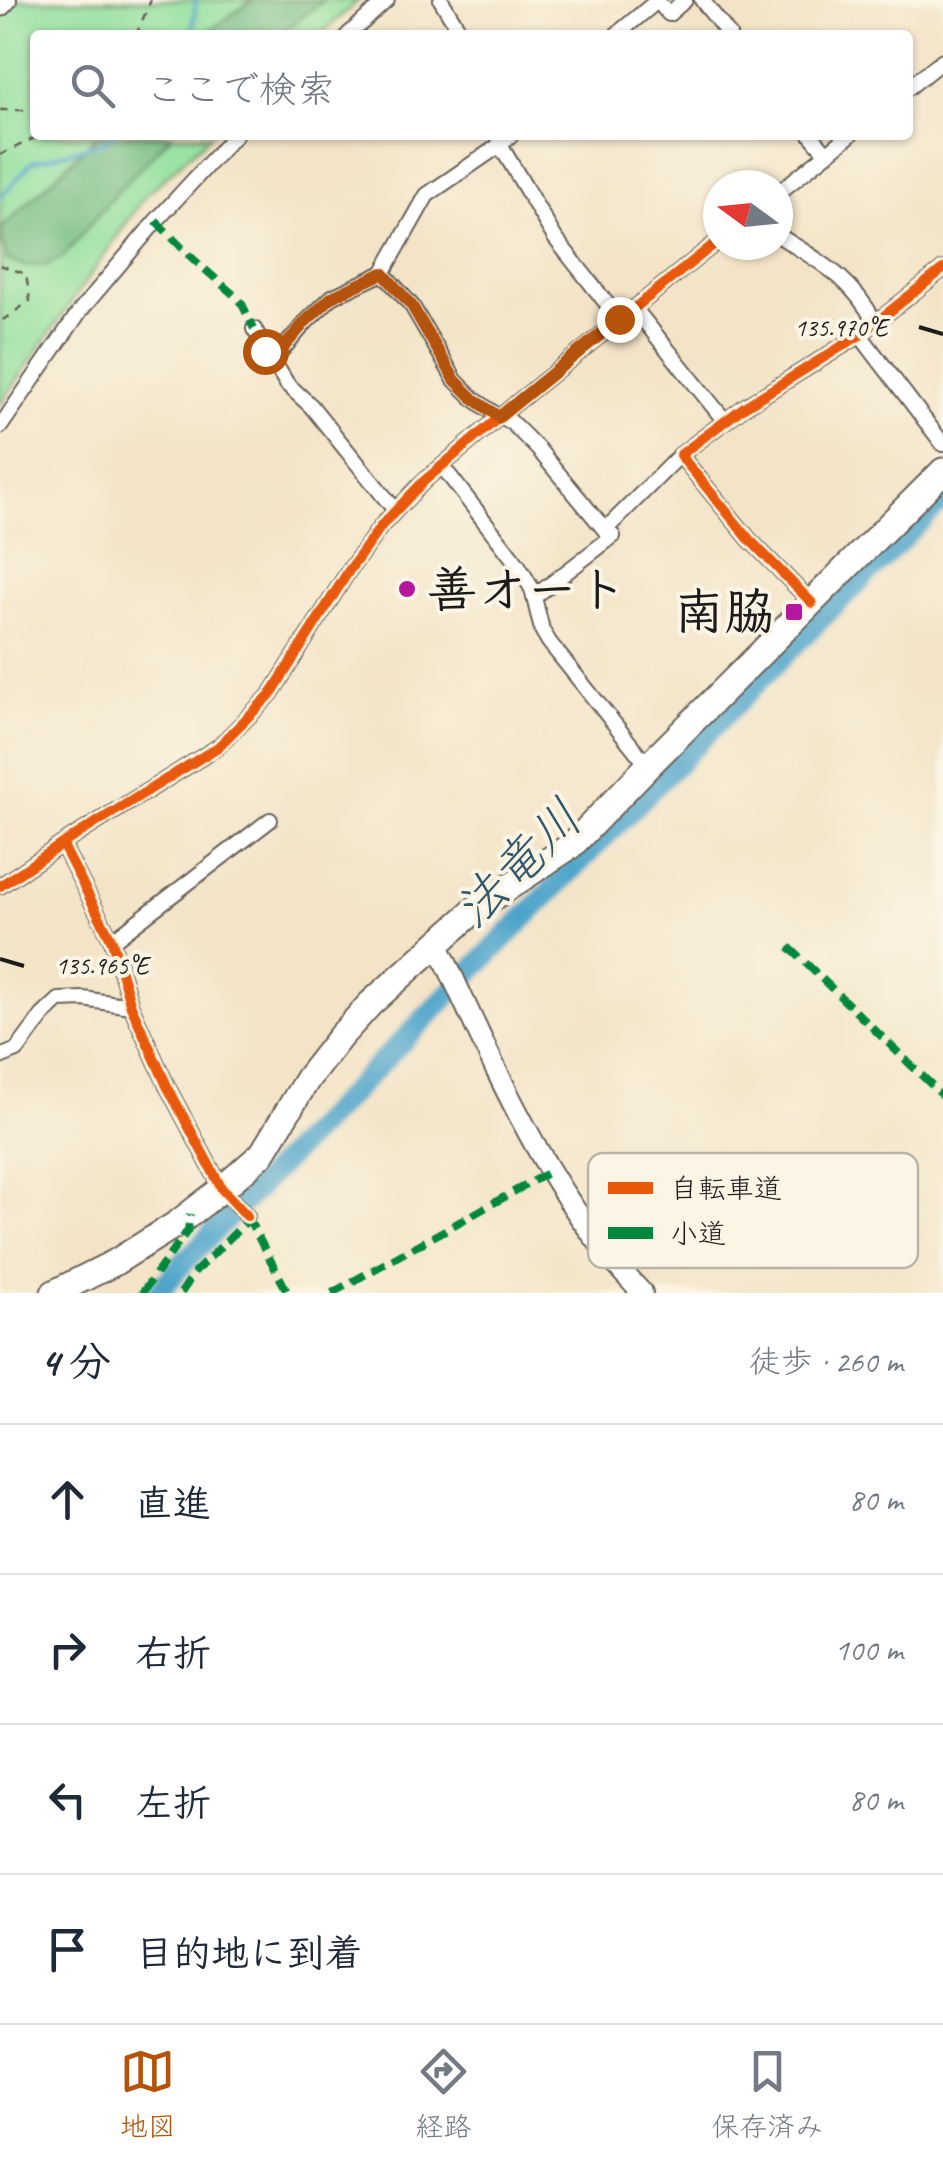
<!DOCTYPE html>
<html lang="ja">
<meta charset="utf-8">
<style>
body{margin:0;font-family:Caveat,"Klee One",sans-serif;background:#f2f2f3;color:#1f2937}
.compass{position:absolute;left:703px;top:170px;width:90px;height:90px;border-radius:50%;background:#fff;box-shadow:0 2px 8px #0004;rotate:285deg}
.stop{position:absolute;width:30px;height:30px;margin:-22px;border:8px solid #b45309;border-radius:50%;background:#fff}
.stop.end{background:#b45309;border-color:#fff;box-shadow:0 2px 10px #0008}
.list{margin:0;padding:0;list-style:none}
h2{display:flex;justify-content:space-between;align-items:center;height:130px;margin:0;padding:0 40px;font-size:42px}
h2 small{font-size:32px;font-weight:400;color:#747a83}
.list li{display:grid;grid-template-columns:65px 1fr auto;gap:30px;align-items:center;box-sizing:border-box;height:150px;padding:0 40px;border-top:2px solid #e0e1e3}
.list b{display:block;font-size:38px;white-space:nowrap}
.list em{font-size:32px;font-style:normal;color:#747a83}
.icon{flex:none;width:55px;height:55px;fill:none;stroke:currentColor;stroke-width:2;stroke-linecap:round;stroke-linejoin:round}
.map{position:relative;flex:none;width:943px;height:1293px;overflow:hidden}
.search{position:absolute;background:#fff;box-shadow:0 2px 8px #0004;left:30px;right:30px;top:30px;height:110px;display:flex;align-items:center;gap:25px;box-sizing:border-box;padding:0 35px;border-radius:10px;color:#747a83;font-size:38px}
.sheet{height:730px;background:#fff}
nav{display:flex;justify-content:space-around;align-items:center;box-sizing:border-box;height:140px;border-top:2px solid #e0e1e3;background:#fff;font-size:28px;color:#747a83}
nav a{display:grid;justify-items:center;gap:5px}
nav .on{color:#b45309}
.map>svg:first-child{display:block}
.green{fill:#92e09e;stroke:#577e5d;stroke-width:2.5}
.forest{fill:#75be85;stroke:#486d50;stroke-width:2.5}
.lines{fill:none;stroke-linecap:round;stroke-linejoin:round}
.stream{stroke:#4ea4cb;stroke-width:4}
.river{stroke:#4ea4cb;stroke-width:22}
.street-casing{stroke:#676258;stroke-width:18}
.secondary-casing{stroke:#676258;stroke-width:24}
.highway-casing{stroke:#676258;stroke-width:29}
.path{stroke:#676258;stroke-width:2.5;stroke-dasharray:8 8;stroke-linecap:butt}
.street{stroke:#fff;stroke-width:14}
.secondary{stroke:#fff;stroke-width:20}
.highway{stroke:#fff;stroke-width:25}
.quiet{stroke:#00873e;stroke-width:8;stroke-dasharray:15 8;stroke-linecap:butt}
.cycleway-casing{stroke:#fcf5e5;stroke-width:16}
.cycleway{stroke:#e8590c;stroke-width:10}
.route{stroke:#b45309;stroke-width:12}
.ticks{fill:none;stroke:#1c1c1c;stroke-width:4}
.poi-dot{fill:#b5179e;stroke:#fcf5e5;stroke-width:4}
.labels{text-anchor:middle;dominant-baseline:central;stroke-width:8;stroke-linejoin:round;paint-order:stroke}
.poi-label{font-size:50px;font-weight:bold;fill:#1c1c1c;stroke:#fcf5e5;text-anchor:start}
.water-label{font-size:52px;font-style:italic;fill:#32596b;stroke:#fcf5e5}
.key{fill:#fcf5e5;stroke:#b9b4a9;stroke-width:2.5}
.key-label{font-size:28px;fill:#1c1c1c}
.ticks-label{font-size:25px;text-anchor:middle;fill:#1c1c1c;stroke:#fcf5e5;stroke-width:8;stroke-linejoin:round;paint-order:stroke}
</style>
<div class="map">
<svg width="943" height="1293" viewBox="0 0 943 1293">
<rect width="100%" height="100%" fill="#fcf5e5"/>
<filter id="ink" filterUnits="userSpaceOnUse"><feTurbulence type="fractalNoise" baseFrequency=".01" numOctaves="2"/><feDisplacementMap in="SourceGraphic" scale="20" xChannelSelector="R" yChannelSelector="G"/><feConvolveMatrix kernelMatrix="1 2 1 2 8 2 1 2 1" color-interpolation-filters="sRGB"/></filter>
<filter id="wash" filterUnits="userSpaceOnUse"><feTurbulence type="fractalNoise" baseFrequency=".0048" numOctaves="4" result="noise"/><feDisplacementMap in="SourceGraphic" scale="40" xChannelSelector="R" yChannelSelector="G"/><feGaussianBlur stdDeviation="2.25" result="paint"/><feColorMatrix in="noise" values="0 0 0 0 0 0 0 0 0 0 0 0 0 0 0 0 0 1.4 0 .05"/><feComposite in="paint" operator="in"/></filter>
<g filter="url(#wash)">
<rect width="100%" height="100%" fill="#f3e4c7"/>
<path class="green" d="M17,0H359L320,35H35V135H211L145,196L0,405V18Z"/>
<path class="forest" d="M253,0H324L279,35H203Z
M98,135H172L117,192L63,257L48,265L24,266L7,260L0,230Z"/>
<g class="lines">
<path class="stream" d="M192,35L196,0
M0,198L32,162L104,142L114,135"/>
<path class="river" d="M158,1293L185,1261L260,1185L799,640L943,499"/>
</g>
</g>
<g filter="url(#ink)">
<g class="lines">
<g class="street-casing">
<path id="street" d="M441,0L462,35
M656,0L669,14L685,0
M702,0L729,35
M348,35L387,0
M616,35L657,1
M908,88L943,60
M811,135L827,154
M499,136L500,145L509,160L555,238L619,319
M778,193L850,135
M778,235C821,263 849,275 875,322
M383,273L412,306L455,380L474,399L499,417L511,422L538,449L605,530L613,536L534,597
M634,308L725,421
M254,329L287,384L311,406L395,510
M860,335L943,444
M272,361L307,321L332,297L383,273L427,195L500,145L511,135
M0,427L80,311L156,221L235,135
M442,466L518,565L532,589L542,630L549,642L648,766
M605,530L680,455
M812,603L749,539L680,455L744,407L860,335L943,269
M62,844L112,941L131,1006L167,1086L222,1189L247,1216
M0,886L62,844L218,747L271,694L348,572L382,525L424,481L515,404L718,241
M112,941L270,820
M0,1057L17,1050L43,1015L59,1000L83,999L131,1006"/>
</g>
<g class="secondary-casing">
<path id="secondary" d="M0,6L6,0
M437,943C494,1065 547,1195 642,1293"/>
</g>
<g class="highway-casing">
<path id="highway" d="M54,1293L114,1263L178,1223L222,1189L262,1154L308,1078L340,1037L370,1004L477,908L572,845L648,766L943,471"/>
</g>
<path class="path" d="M136,35L151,0
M0,110H35
M0,155L41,135
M0,265L26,274L30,301L0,322"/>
<use href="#street" class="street"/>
<use href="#secondary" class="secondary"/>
<use href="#highway" class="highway"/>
<path class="quiet" d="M156,221L191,257L234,295L242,304L254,329
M789,947L943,1096
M247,1216L288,1293
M142,1293L188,1230L190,1214
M181,1293L195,1272L249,1219
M332,1293L551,1171"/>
<g class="cycleway-casing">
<path id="cycleway" d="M812,603L749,539L680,455L744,407L860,335L943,269
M62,844L112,941L131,1006L167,1086L222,1189L247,1216
M0,886L62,844L218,747L271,694L348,572L382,525L424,481L515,404L718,241"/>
</g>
<use href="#cycleway" class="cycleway"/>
</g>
</g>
<g class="lines" filter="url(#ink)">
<path class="route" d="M265,351L272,361L306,321L332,297L383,273L412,306L455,380L474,399L499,417L619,319"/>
</g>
<path class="ticks" d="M919,327L943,334M0,959L24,966"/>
<g class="poi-dot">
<circle cx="407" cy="589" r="10"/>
<rect x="784" y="602" width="20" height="20" rx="5"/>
</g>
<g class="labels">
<g class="poi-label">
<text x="427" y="589">善オート</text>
<text x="774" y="612" text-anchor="end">南脇</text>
</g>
<g class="water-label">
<text transform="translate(518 864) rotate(-45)">法竜川</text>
</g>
</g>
<rect x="588" y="1153" width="330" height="115" rx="15" class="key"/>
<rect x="608" y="1182" width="45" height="12" fill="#e8590c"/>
<rect x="608" y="1227" width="45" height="12" fill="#00873e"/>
<g class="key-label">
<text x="670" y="1198">自転車道</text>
<text x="670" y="1243">小道</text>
</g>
<g class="ticks-label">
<text x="841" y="336">135.970°E</text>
<text x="102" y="974">135.965°E</text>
</g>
</svg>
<svg class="compass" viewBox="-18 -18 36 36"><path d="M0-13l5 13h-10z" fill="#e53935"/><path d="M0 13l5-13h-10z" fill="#747a83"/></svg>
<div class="stop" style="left:265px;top:351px"></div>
<div class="stop end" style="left:619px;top:319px"></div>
<div class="search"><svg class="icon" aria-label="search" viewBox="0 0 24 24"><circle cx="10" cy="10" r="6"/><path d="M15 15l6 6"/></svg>ここで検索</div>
</div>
<section class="sheet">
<h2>4 分<small>徒歩 · 260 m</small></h2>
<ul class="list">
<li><svg class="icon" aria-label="ahead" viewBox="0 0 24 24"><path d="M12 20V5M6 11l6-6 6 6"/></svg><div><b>直進</b></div><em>80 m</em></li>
<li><svg class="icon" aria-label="right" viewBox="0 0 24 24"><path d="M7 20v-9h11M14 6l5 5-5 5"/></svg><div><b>右折</b></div><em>100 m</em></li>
<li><svg class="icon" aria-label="left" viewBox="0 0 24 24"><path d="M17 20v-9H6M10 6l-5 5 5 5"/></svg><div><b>左折</b></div><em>80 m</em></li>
<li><svg class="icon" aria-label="arrive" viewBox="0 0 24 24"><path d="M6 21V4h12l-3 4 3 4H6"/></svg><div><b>目的地に到着</b></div></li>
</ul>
</section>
<nav>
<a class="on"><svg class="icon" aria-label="map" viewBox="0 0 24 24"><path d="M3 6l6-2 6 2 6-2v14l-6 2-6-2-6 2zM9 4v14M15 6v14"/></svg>地図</a>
<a><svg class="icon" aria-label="directions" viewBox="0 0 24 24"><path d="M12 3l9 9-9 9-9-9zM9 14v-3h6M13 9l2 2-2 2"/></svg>経路</a>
<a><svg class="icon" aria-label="saved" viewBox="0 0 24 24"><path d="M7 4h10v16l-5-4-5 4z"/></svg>保存済み</a>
</nav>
